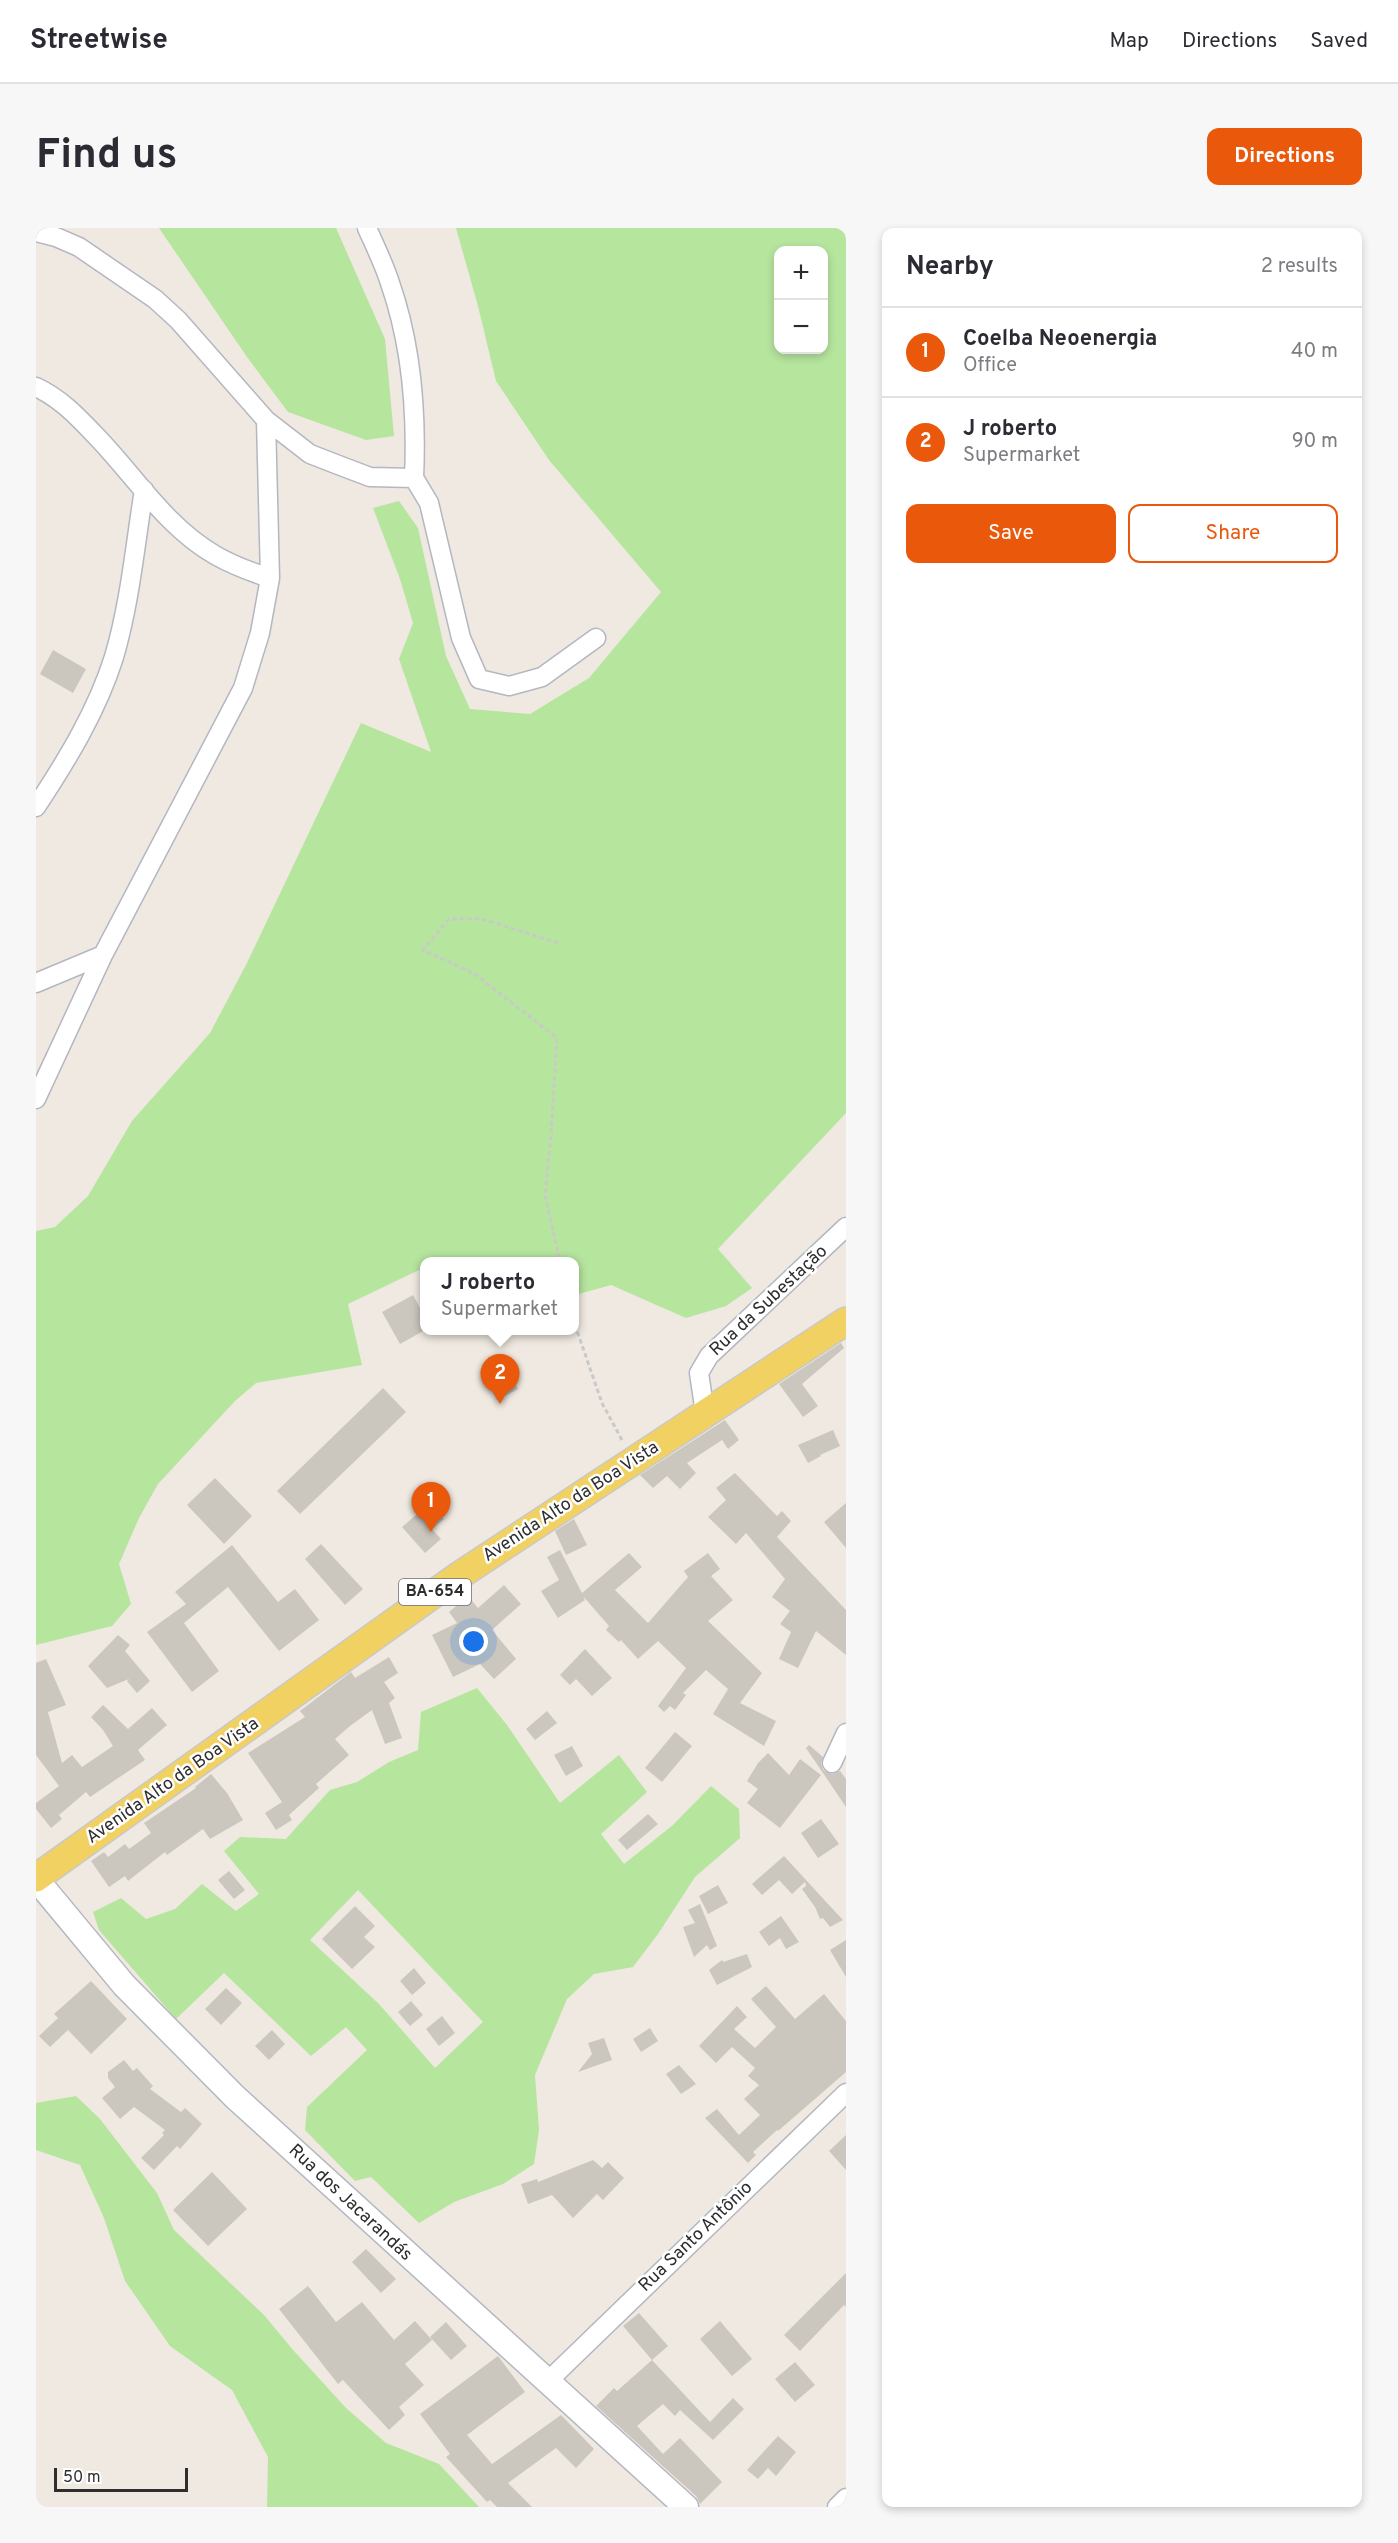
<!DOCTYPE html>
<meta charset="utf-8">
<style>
body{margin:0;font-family:Overpass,sans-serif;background:#f7f7f7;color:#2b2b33}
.controls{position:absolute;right:18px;top:18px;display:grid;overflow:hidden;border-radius:12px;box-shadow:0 3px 9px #0003}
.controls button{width:54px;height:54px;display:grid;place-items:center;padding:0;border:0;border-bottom:2px solid #e1e1e2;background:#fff;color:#2b2b33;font:30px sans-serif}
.scale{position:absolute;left:18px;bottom:15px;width:134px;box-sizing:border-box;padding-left:6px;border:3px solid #2e2e2e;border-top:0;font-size:16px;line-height:21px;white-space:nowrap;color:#2e2e2e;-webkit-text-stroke:4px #fff;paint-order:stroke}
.you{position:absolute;left:438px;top:1414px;width:21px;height:21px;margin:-15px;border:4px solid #fff;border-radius:50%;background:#1a73e8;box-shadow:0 0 0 9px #1a73e833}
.badge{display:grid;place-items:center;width:39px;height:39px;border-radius:50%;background:#ea580c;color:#fff;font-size:20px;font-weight:700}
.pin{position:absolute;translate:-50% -50px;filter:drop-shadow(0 2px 3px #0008)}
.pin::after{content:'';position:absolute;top:32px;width:21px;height:18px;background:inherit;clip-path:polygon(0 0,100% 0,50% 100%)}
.popup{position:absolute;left:384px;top:1029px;width:159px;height:78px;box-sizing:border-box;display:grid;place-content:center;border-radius:12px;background:#fff;filter:drop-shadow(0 2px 4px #0005);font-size:20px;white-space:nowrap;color:#7c7c81}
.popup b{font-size:22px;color:#2b2b33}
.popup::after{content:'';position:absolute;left:50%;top:100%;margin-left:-12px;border:12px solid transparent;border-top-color:#fff}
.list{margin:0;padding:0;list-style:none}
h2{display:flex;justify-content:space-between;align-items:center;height:78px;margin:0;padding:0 24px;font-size:26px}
h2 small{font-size:20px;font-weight:400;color:#7c7c81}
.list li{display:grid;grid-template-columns:39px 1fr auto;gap:18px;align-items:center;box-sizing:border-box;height:90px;padding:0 24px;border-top:2px solid #e1e1e2}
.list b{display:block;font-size:22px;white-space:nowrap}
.list p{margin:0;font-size:20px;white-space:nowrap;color:#7c7c81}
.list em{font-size:20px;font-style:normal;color:#7c7c81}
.actions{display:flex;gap:12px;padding:18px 24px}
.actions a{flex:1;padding:14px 0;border:2px solid #ea580c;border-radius:12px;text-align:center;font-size:21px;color:#ea580c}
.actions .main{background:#ea580c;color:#fff}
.map{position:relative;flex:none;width:810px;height:2279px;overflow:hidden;border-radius:12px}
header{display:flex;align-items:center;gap:36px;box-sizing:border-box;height:84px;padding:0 30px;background:#fff;border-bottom:2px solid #e1e1e2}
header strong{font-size:28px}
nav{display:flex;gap:33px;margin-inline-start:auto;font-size:21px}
.intro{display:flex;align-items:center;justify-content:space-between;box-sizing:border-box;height:144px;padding:0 36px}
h1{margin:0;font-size:42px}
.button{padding:15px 27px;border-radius:12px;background:#ea580c;color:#fff;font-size:21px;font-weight:700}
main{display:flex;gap:36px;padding:0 36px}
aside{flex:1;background:#fff;border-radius:12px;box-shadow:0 3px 9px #0003}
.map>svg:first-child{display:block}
.green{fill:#b6e59e;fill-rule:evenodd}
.building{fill:#cbc7bf}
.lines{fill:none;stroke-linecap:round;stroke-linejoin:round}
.street-casing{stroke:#b4b7c1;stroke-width:21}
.secondary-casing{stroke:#b4b7c1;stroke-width:27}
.primary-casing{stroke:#c9c9c9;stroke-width:30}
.path{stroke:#c9c9c9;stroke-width:3;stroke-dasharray:4.5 3;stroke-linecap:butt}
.street{stroke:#fff;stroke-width:18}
.secondary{stroke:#fff;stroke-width:24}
.primary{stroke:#f2d163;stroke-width:27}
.labels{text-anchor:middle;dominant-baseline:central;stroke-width:5;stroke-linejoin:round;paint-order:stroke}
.shield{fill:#fff;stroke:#6d6d6d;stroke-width:1.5}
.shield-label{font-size:16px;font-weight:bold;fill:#2e2e2e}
.street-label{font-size:18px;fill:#2e2e2e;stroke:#fff}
</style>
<header>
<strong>Streetwise</strong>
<nav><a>Map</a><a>Directions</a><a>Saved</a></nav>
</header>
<div class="intro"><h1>Find us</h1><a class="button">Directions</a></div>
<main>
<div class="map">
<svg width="810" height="2279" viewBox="0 0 810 2279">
<rect width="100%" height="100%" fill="#efe9e1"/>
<path class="green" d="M123,0H300L349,111L358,208L330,212L252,184L211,129Z
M420,0H810V885L682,1021L716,1060L690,1078L650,1090L575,1057L539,1067V1034H389V1052L383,1042L312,1076L326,1137L220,1155L199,1173L122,1256L103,1290L83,1336L95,1376L76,1398L0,1417V1003L19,999L52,968L96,893L174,805L211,735L325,495L395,524L363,431L377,395L364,351L337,280L363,273L382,300L410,428L434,481L494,486L553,450L625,364L513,232L460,153L442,78ZM742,22H788V122H742Z
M441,1460L471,1497L524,1575L583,1527L611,1564L565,1606L588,1636L637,1597L675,1558L703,1581L704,1610L659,1649L622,1706L597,1739L558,1746L531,1771L499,1847L503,1902L498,1936L467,1956L418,1974L383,1995L335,1949L319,1953L269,1902L271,1879L331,1822L310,1799L275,1828L188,1745L140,1791L63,1702L57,1684L85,1670L110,1691L139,1681L166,1656L200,1683L223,1666L188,1623L204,1609L250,1611L294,1562L321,1554L353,1534L382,1522L385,1484ZM322,1662L447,1794L399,1840L343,1776L274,1712Z
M40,1868L64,1891L121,1965L138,2002L228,2087L258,2123L310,2180L350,2215L403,2236L443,2279H231L232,2229L196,2162L134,2118L89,2053L68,1990L44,1937L0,1922V1875Z"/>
<path class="building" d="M17,422L50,441L37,465L4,446Z
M377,1067L389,1089V1102L364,1116L346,1084Z
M805,1115L808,1120L766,1156L782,1178L767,1189L743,1156Z
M471,1142L482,1161L461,1172L451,1153Z
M347,1160L370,1184L264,1286L241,1263Z
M689,1192L703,1212L692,1221L686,1212L651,1235L660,1245L644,1261L631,1248L617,1260L604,1247Z
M797,1202L804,1218L784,1227L785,1228L772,1235L762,1217Z
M699,1245L741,1288L746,1283L755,1293L741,1309L810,1382V1427L780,1403L762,1440L743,1431L755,1404L744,1396L754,1383L736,1369L749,1351L710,1305L700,1316L672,1289L690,1272L680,1260Z
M179,1250L216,1288L188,1316L151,1277Z
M394,1275L408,1291L396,1301L405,1311L389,1325L366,1299Z
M810,1275V1320L788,1294Z
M538,1291L551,1317L530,1327L519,1303Z
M285,1316L327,1361L309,1377L269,1331Z
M196,1317L242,1374L259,1361L283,1392L243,1423L192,1359L148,1395L183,1443L156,1464L111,1404L150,1376L139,1364Z
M524,1322L546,1365L593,1325L606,1339L579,1362L612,1395L652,1349L648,1343L672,1325L684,1341L675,1348L697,1372L672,1393L726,1445L704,1475L740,1493L728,1518L677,1486L692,1461L670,1442L647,1465L650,1467L639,1482L634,1478L628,1484L622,1478L650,1440L622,1413L602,1431L585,1412L583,1414L570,1402L573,1398L547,1368L549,1372L522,1390L505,1363L523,1352L511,1329Z
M468,1357L485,1376L456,1402L480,1431L458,1451L444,1436L417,1449L396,1407L421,1395L413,1384L432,1368L442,1380Z
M82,1407L94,1417L89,1423L114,1453L101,1465L91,1453L93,1451L71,1460L52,1438Z
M549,1421L576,1450L556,1468L540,1451L534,1457L524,1447Z
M353,1429L362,1445L348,1454L359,1470L353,1475L366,1510L349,1516L336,1482L314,1498L299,1511L313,1527L280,1556L283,1560L253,1587L256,1592L240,1602L229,1585L246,1574L212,1525L269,1489L264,1483L315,1444L319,1450Z
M10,1431L30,1477L12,1484L26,1535L36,1527L46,1539L77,1518L67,1502L55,1489L67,1477L92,1501L116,1480L131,1497L102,1522L109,1532L54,1569L50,1564L23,1587L26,1591L15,1600L0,1581V1575L23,1558L0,1527V1435Z
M511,1483L521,1495L499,1512L490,1501Z
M639,1504L656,1518L626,1554L609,1540Z
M773,1517L787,1529L785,1535L787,1542L796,1546L804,1543L810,1551V1579L770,1520Z
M536,1518L547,1538L530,1548L518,1527Z
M732,1525L753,1547L764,1531L785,1547L744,1600L711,1575L722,1561L711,1553L722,1535Z
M175,1546L191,1565L207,1592L174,1611L167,1601L131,1627L129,1624L92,1653L89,1648L73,1659L55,1633L68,1624L72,1629L89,1616L93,1621L115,1605L108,1595L160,1560L159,1559Z
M612,1586L622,1596L591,1622L582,1612Z
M785,1591L803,1616L782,1630L765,1605Z
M748,1628L792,1676L807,1692L794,1699L787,1690L784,1691L779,1679L766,1661L770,1658L769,1654L756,1666L743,1652L726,1667L716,1656Z
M193,1643L209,1662L198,1671L182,1652Z
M682,1657L692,1675L672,1686L663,1668Z
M664,1676L681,1718L674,1722L671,1717L658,1729L647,1699L659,1695L652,1682Z
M319,1678L339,1698L328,1709L339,1719L316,1741L286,1711Z
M745,1688L763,1714L750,1721L744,1710L733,1718L723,1704Z
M810,1712V1749L794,1722Z
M711,1726L716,1739L681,1757L673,1742L686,1732L687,1734Z
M378,1740L390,1755L376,1767L364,1753Z
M55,1753L91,1791L55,1826L32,1802L14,1819L3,1808L22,1790L18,1786Z
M730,1758L759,1791L788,1766L810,1793V1844L742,1903L741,1902L717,1924L720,1927L712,1935L669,1890L681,1881L703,1907L724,1887L708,1871L723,1857L712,1848L719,1840L696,1819L680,1835L663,1818L701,1778L711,1789L698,1801L719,1820L740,1799L715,1771Z
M190,1760L206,1775L185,1797L169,1781Z
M375,1773L387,1787L374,1798L362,1784Z
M406,1788L419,1805L403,1818L390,1801Z
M614,1800L622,1813L605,1824L597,1811Z
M236,1802L249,1816L233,1832L219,1818Z
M568,1810L576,1832L542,1844L556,1826L552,1815Z
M88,1832L97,1843L101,1840L117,1858L114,1861L145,1884L149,1880L166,1896L144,1921L141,1918L118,1942L105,1930L128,1907L126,1905L129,1902L98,1879L84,1891L66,1870L79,1859L72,1850V1844Z
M643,1837L660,1856L645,1866L630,1846Z
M810,1907V1942L793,1923Z
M557,1932L566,1940L572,1934L588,1950L567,1972L561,1966L537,1990L516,1967L492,1976L485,1956L501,1951L502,1954Z
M176,1944L211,1981L172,2018L137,1982Z
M330,2021L360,2051L345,2065L316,2034Z
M810,2045V2079L808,2077L764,2123L748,2107Z
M272,2058L300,2094L326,2074L358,2112L379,2093L396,2112L369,2136L388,2157L363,2179L369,2187L353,2202L307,2152L302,2156L243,2081Z
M603,2085L632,2118L616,2132L587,2098Z
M684,2093L716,2131L696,2148L664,2111Z
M410,2094L431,2118L415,2132L394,2109Z
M462,2128L489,2164L431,2207L456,2236L525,2187L558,2221L540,2240L520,2220L472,2255L496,2279H461L454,2272L451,2274L410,2229L414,2226L384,2186Z
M616,2132L674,2194L697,2170L708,2181L677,2212L644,2182L639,2188L627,2176L601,2198L627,2226L644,2210L686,2254L664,2276L660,2268L560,2178L578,2160L581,2163Z
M759,2134L779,2157L759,2174L739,2151Z
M742,2208L760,2224L740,2248L732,2240L722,2251L711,2242Z"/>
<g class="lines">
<g class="street-casing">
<path id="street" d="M331,0C339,18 348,36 354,55C376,118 381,184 378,250
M0,4L20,9L43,19L119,71L142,92L230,192
M0,159C24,170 42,189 60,208C98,247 130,299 179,327C196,337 215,344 234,350L230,192L274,226L305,238L334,249L378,250L393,275L425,410L443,451L473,458L506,449L560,410
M0,579C31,532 61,483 78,429C94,375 99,317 108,262
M0,755L67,727
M0,871L67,727L207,460L224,405L234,350
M669,1185L663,1145L673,1128L810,999
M796,1535L810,1505
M511,2154L810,1865
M801,2279L810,2270"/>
</g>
<g class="secondary-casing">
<path id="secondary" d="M0,1651L88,1757L199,1869L650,2279"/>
</g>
<g class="primary-casing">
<path id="primary" d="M0,1650L424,1347L810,1093"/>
</g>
<path class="path" d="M522,715L446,691H413L387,722L439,746L521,810L515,908L509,968L524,1034
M539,1097L566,1175L587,1214"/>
<use href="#street" class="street"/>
<use href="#secondary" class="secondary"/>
<use href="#primary" class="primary"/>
</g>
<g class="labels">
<rect class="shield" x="363" y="1351" width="72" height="26" rx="4.5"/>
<g class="shield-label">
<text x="399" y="1364">BA-654</text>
</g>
<g class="street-label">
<text transform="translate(733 1073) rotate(-43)">Rua da Subestação</text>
<text transform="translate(535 1274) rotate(-33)">Avenida Alto da Boa Vista</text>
<text transform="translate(137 1553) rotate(-35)">Avenida Alto da Boa Vista</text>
<text transform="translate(314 1975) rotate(43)">Rua dos Jacarandás</text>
<text transform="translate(660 2009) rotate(-44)">Rua Santo Antônio</text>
</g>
</g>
</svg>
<div class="controls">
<button>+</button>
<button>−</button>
</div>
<div class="scale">50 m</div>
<div class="you"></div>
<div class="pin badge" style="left:395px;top:1304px">1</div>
<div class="pin badge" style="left:464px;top:1176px">2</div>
<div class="popup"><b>J roberto</b>Supermarket</div>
</div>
<aside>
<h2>Nearby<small>2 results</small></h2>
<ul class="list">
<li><span class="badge">1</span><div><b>Coelba Neoenergia</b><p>Office</p></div><em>40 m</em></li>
<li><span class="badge">2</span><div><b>J roberto</b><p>Supermarket</p></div><em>90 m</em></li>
</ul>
<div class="actions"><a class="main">Save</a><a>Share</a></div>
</aside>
</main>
